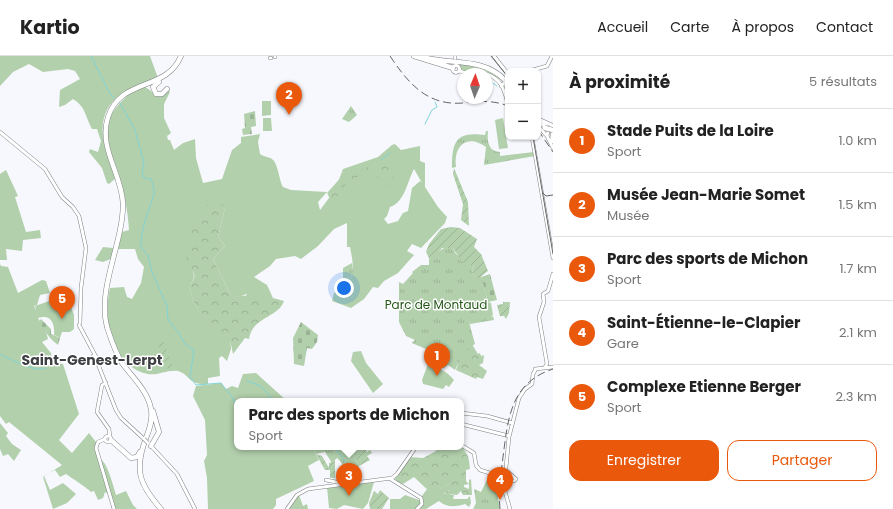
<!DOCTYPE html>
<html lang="fr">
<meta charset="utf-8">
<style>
body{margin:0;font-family:Poppins,sans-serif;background:#f6f6f6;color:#222}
.controls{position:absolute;right:12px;top:12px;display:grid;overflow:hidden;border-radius:8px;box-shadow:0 1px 3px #0004}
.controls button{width:36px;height:36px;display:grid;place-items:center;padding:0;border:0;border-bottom:1px solid #e0e0e0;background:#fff;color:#222;font:20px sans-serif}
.compass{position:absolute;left:457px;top:12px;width:36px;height:36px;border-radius:50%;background:#fff;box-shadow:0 1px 3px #0004;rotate:2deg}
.you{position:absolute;left:344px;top:232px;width:14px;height:14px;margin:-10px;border:3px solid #fff;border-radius:50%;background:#1a73e8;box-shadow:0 0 0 6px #1a73e833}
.badge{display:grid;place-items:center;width:26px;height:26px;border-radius:50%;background:#ea580c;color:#fff;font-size:13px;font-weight:700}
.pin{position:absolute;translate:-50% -33px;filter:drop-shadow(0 1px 2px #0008)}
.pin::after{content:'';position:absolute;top:21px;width:14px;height:12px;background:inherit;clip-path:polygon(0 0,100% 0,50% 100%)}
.popup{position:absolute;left:234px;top:342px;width:230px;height:52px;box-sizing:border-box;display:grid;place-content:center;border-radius:8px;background:#fff;filter:drop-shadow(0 1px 3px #0005);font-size:13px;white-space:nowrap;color:#767676}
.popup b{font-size:15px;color:#222}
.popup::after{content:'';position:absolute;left:50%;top:100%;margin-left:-8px;border:8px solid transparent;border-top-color:#fff}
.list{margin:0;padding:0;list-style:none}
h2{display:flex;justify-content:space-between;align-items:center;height:52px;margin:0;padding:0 16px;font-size:17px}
h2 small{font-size:13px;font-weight:400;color:#767676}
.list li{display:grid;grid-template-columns:26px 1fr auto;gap:12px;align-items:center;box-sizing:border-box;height:64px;padding:0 16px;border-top:1px solid #e0e0e0}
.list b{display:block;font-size:15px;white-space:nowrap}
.list p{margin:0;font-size:13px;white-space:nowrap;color:#767676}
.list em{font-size:13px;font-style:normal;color:#767676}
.actions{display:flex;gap:8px;padding:12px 16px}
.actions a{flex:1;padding:9px 0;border:1px solid #ea580c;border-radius:12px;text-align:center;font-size:14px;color:#ea580c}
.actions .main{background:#ea580c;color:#fff}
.map{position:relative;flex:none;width:553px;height:453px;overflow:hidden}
header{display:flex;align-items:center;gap:24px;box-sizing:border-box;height:56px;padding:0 20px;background:#fff;border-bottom:1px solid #e0e0e0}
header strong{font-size:19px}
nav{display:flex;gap:22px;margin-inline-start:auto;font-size:14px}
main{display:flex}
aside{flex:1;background:#fff}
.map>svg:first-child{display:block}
.grass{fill:#b2d0ac;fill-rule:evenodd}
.forest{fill:url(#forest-crowns)}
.cemetery{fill:url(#cemetery-stones)}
.park{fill:url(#park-tufts)}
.garden{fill:url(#garden-furrows)}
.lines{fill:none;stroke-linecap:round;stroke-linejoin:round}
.stream{stroke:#82d4d7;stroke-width:1}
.secondary-casing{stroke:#7f8084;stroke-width:4}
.highway-casing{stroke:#7f8084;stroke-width:5.5}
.secondary{stroke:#fff;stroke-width:3}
.highway{stroke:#fff;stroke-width:4.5}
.tram{stroke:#656668;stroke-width:1}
.rail{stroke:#656668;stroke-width:1;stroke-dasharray:8 4;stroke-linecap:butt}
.secondary-bridge-casing{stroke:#7f8084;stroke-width:4;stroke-linecap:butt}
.highway-bridge-casing{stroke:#7f8084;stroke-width:5.5;stroke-linecap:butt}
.secondary-bridge{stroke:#fff;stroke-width:3}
.highway-bridge{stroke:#fff;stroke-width:4.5}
.labels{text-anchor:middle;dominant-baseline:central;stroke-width:3;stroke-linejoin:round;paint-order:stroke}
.park-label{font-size:12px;fill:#235717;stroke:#fff}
.quarter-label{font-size:14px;font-weight:bold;fill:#3e3f42;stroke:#fff}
</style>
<header>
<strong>Kartio</strong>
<nav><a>Accueil</a><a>Carte</a><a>À propos</a><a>Contact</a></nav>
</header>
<main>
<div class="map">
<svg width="553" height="453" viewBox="0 0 553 453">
<defs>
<pattern id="forest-crowns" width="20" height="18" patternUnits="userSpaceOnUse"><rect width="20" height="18" fill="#b2d0ac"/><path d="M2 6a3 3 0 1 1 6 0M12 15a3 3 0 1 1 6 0" fill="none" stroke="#9ab395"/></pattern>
<pattern id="cemetery-stones" width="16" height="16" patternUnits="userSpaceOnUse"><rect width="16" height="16" fill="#b2d0ac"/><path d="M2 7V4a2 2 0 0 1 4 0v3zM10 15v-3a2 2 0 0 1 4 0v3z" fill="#9ab395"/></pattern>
<pattern id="park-tufts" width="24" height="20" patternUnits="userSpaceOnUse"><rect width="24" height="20" fill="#b2d0ac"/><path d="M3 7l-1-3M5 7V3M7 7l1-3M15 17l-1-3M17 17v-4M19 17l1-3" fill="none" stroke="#9ab395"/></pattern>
<pattern id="garden-furrows" width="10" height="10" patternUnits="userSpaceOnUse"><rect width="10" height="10" fill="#b2d0ac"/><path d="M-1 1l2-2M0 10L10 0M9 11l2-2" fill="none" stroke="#9ab395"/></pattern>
</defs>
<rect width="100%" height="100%" fill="#f7f8fd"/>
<path class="grass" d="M0,0H150L158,22C125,33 96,45 104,87C106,99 112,111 116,122L109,128L107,127L102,112L89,96L90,93L98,96L101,85L97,73H92C85,60 86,51 73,43L65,49L59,51L60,34L80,23L75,15L68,13L43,16L29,8L13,16L0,30Z
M456,6L485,10L504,25L482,16V13L480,16L461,15Z
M145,31C157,37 154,46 168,34L170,36L164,48V62L171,77L167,80L168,84H170L174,94L183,87L195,83L196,102L203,127L222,123L232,94L241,87V81L260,78L258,86L260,98C264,101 269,101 272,103C278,107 279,124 283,131L291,134L327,136L318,146L320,154L335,134L343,113L378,101L392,89L395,88L401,94L420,90V105L425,107V131L438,151L447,161L445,167L421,192L412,188L407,195L414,199L398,217L384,225L378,232L373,231L364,243L351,252L332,245L334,237L343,225L347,226V222L350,223C355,213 352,202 350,191H347V167L334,173L318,190L301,203L295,200L276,203L270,210L254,221L267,229L273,242L260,250L246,238C240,241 236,242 230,238L213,203L225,190L218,181L225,152L186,201C192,212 198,218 190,229C191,253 210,268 230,279L231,293L227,305L222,300L219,302L220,320L208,322V328C187,329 191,319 178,315C168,313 157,320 148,318C111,310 103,263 110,232L124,231L127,241L132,243L141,227L144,211L138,203L135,193H118L122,176L129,174C128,155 124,137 119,119C110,89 96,69 124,43C130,36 135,32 145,31ZM414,113L422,127L420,125L412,132L408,155L403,157L398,165L388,168L384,163L387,160L390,151C405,146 407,126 414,113Z
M262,45H271V59L262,60Z
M263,62H271L272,75H263Z
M503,62L508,92L499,93L495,64Z
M6,114L18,140L15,141L26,176L40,174L41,182L23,184L22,195L6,193L7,204H0V118Z
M103,191L113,192V202L103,206L95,204Z
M0,208L1,210L8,211L18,237L42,224L46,225L50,237L40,239L37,249L34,250L36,255L35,250L52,244L55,254L71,251L74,259V273L70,276H62L60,282L54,279C55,267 51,258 38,262L46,276L48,283L42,286L51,297L53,306L63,308L79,358L59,384L72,397L89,377L96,386C94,397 99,400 105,408C110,417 113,429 116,439L126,435L133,449L137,453H112L109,438L105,436L103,442L98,444L94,435L91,436C90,434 69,420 66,418L60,421L55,414L44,420L50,434L63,427L76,438L67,447L53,453L43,421L62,409L9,366L6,368L0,360Z
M361,295L366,307L383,328L373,337L351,305L353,296Z
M428,308C438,312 447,315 454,324L449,331L446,329L443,333L423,328L422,324Z
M256,317L287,345H237V391H312L319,404L308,410L314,425L276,443V449L273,453H208L207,422L204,405L207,399L205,364L193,340L196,330L221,327L226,333L232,330L238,332L243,318Z
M0,367L8,377L6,380L12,388L21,394L14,405L8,398L3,400L0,393Z
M374,426L368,447L363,453L344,449L337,453L329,452L327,431Z
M448,428L450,429V434L443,437L454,439L453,443H467L470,440L471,447L469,451L465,448C455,451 447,452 439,445L426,453H390V443H400L405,439L419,444L427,433L432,437Z
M299,439L303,450L307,448L308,453H288Z"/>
<path class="forest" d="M397,107L391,126V133L377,121L375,115C363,114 350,126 341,133V136L349,133L334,142L335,146L343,142L346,144L333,149L327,137L344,118L348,119C358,116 365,111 375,109C382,107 390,108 397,107Z
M212,145H220L225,152L218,181L225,190L213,203L230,238C238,243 246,238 256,239L260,249L273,242L284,245C278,262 252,261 249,283L245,282L233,298L229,279L226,277L215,278C214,267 206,264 200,256C194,248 190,238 190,229C201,214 188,214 186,201C185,193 192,168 196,161C200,155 207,150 212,145Z
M347,223L353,227V231H359L356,233L350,242L351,245H348L342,239Z
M469,266L473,290L478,298L480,297L481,300L484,299L483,307L479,309L487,315L483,323L477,321L476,323L456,314L459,305L412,287L415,284Z
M437,391H461C469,397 469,404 470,413L466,414V425L469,428L464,429V431L469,433V424L471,423L472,439H463L461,435L457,439L443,437L450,434V429L448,428L432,438L414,421L403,428L396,426L395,421L410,401L423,402L436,395Z"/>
<path class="cemetery" d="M255,55L256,70L251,71L252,78L243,79L242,73L245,72L244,58Z
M490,218L497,244L488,246L481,221Z
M41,263L51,273V278L60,282L58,289C48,282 46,275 38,266Z
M301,266L318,279L317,286L312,293L307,292L304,310L294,308L293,282Z"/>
<path class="park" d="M351,50L357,59L349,66L342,63Z
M486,75H488C487,84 488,96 500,96V100L534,96L535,100L484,109L486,91C467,77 453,90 456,111L452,112C452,85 456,75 485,79Z
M447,191L453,192L456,198L474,210L472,214L475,221L481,220L488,246L491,247L493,259L490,261L493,260L494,264L470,268L469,266L475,288L464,295L455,314L448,309L444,312L427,303L431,295L412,287L415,284L406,280L399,266V226L403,228L413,217L412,216L421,209H429V202C436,199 440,193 447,191Z
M352,207L353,216L350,223H343V212Z
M312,391H349L359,410L357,413V424L349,425L341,406L337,402L332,407L325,396L316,398Z
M489,420H496L500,424L498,443L500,453H473L476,447L474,433L481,436Z"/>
<path class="garden" d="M454,112L468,146L469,170L461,164L463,148L453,118Z
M451,171L460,172L477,183L474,191L481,198L488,215L479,222L475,221L472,214L474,210L463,207L453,192H442L435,200L429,202L426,196L429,188L441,173Z
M503,246H510L509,257L506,263L504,260H500L497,249L503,248Z
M164,286L172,309L168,313L158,289Z
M349,391H364L367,396L370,394L372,397L367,400L370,404L359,410Z
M316,398L322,400L329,412V407L335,405V422H330V414H325Z
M380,434L389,442L382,453H370L369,447L374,435L378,438Z"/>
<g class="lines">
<path class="stream" d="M91,0L110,38L115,43
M487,23L497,30
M120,47L135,74L144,107L142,117L144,122L151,123C157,138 153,140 149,153C145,164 140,180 141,192L148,199L152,216L167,250L168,264L178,276L185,288L194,294L190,321L196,329L221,327L232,341L237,352
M425,68L432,54L437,51L435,46
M381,104L390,97
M0,298C3,301 31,312 36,313C40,313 42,311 46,313
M247,325L261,330L274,345
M334,391L345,405"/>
<g class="secondary-casing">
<path id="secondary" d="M275,0V1
M455,0V2
M494,0L508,18
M270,2H271
M452.5 13a3.5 3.5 0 1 1 7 0a3.5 3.5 0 1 1-7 0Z
M547,10L552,0
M460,15L468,18H486
M529,15L547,10
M487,18C502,24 504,33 508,48
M501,30L508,24
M541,64L552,69
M551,69L553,72L552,81
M538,70L546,79
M549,71L547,80L553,92
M0,76L45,113L62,141L73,151L79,160L86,192L81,232L80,267
M532,81L553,202
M79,269L95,299
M95,299L97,302L95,303L93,300Z
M96,303L116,354L121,362L144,383
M545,311L547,308L539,261L544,246L543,238L548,235L553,218
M535,313L553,311
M106,327L102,329L97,356L109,373L110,381
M461,357L487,360L512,367
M461,368L509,380
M105 383a3 3 0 1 1 6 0a3 3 0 1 1-6 0Z
M105,383L98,386L96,392L114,453
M461,389L474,397L476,409L480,414L496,419
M151,390L177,418L195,453
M505,416L507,415L516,423L514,425H506
M389,422L421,442L422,448L417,453
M326,424L341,427
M287,453L297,439L308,433L392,422L397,418L416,391
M510,453L504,432L509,381L519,342L525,333L532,328L533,318L536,313"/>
</g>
<g class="highway-casing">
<path id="highway" d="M414,0L453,12
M419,0C449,10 482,0 505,24
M159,26L153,31L156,38H162L167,33
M538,65L546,70
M552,85L553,80
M111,384L131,402L137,401L140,396
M151,390L159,376L153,355
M161,453C139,428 134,414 146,382C150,372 153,363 151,353C148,335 132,321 122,307C115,296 111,283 107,271C97,232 123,188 123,148C122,118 98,92 108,61C121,21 166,36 181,0"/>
</g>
<use href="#secondary" class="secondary"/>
<use href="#highway" class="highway"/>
<path class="tram" d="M491,0L508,21
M533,81L553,198
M543,137L546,140L553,139"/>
<path class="rail" d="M390,0C408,27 427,50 463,47C479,45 493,44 508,50
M538,74L553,96
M500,453C498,436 501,418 503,401C508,363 510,327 553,313"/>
<g class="secondary-bridge-casing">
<path id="secondary-bridge" d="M144,383L148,387
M496,419L506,425"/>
</g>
<g class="highway-bridge-casing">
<path id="highway-bridge" d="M545,72L553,74"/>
</g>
<use href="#secondary-bridge" class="secondary-bridge"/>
<use href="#highway-bridge" class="highway-bridge"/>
</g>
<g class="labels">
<g class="park-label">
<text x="436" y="248">Parc de Montaud</text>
</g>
<g class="quarter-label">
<text x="92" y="304">Saint-Genest-Lerpt</text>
</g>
</g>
</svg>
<div class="controls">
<button>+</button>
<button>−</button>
</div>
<svg class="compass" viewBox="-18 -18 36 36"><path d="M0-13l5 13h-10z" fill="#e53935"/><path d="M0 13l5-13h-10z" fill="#767676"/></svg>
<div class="you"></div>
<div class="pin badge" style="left:437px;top:320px">1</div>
<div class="pin badge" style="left:289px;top:59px">2</div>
<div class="pin badge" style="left:349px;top:440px">3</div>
<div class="popup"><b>Parc des sports de Michon</b>Sport</div>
<div class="pin badge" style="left:500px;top:444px">4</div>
<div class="pin badge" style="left:62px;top:263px">5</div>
</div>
<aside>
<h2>À proximité<small>5 résultats</small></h2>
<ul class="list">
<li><span class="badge">1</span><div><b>Stade Puits de la Loire</b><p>Sport</p></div><em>1.0 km</em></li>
<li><span class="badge">2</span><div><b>Musée Jean-Marie Somet</b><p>Musée</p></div><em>1.5 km</em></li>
<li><span class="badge">3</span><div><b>Parc des sports de Michon</b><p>Sport</p></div><em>1.7 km</em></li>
<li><span class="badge">4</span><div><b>Saint-Étienne-le-Clapier</b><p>Gare</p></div><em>2.1 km</em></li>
<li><span class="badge">5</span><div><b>Complexe Etienne Berger</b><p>Sport</p></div><em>2.3 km</em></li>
</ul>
<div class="actions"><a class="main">Enregistrer</a><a>Partager</a></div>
</aside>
</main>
